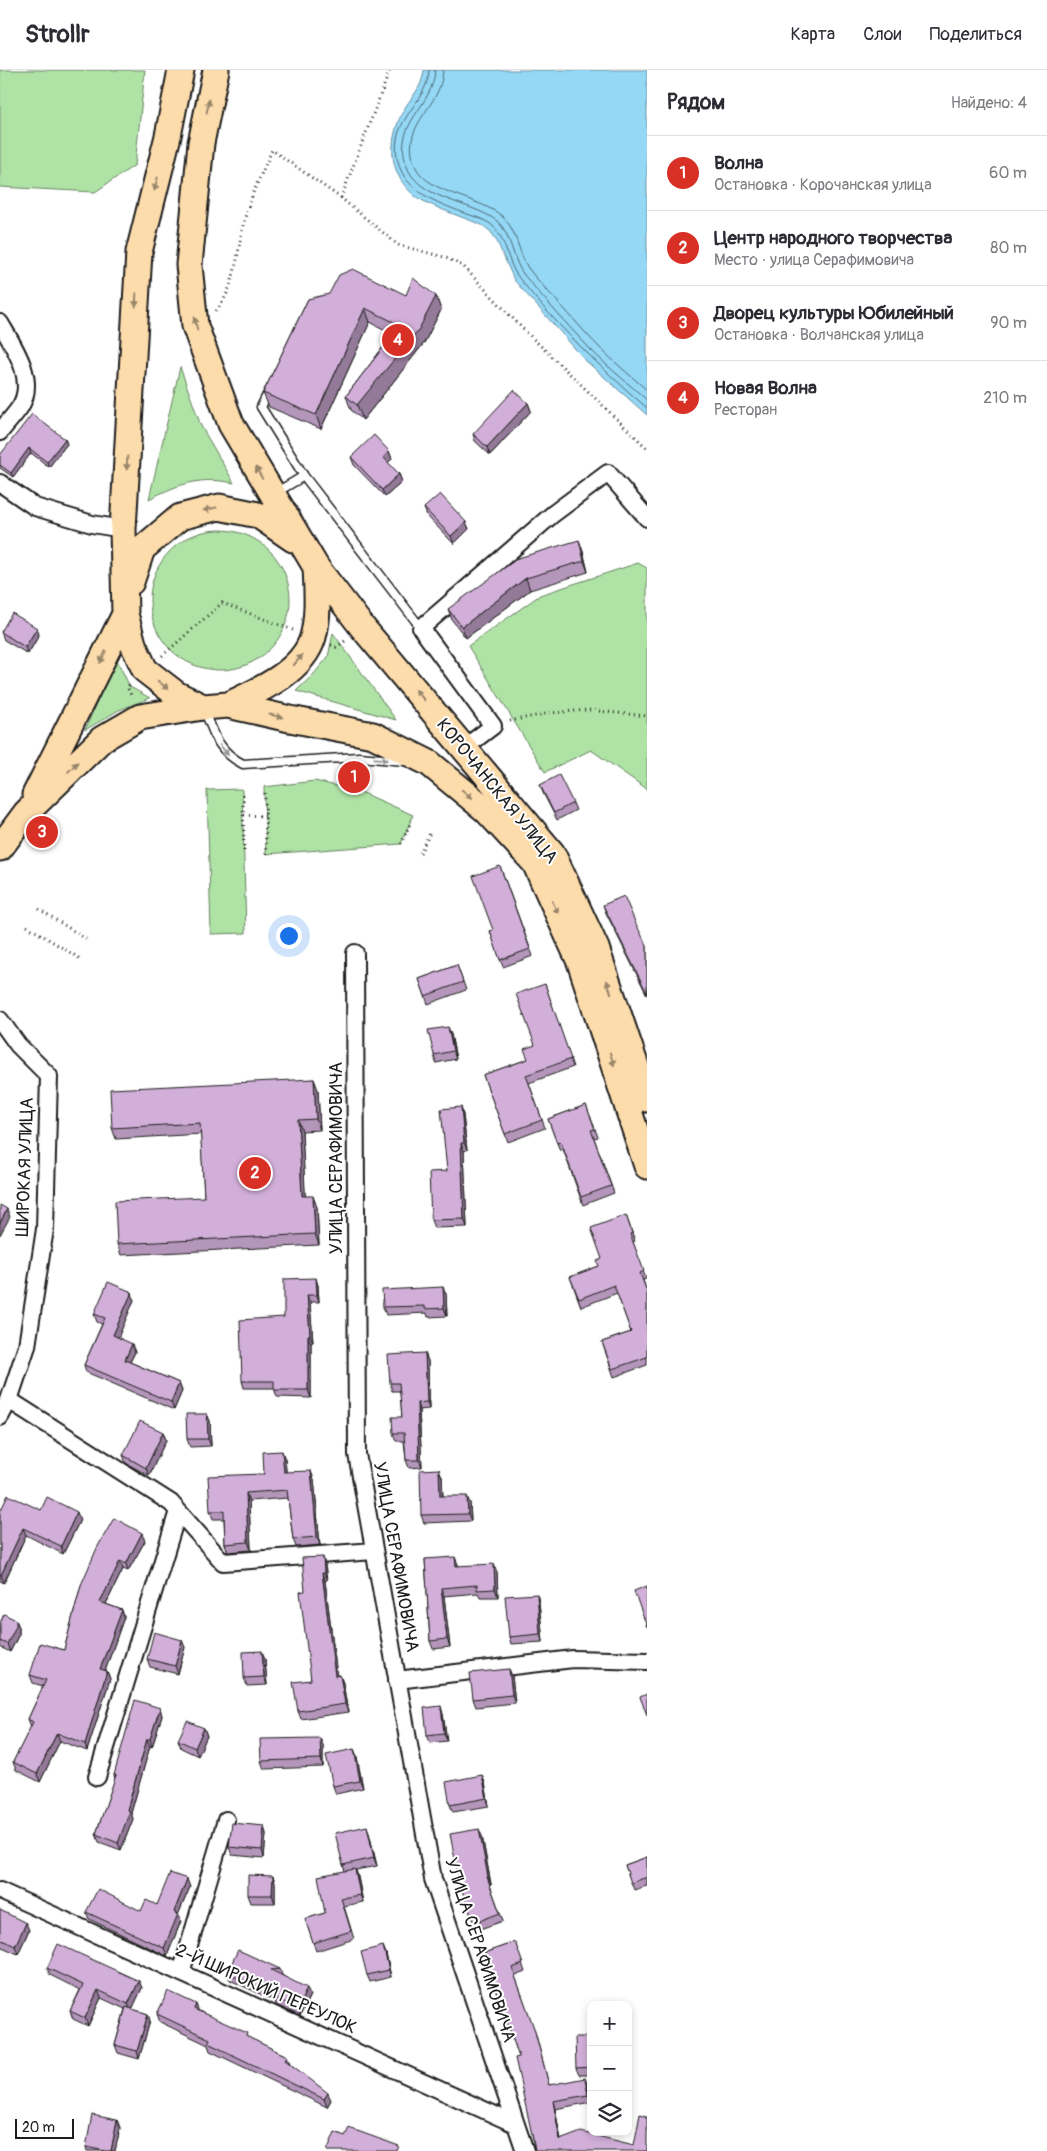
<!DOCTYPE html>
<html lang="ru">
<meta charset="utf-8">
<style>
body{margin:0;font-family:Pangolin,sans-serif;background:#f2f2f3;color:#2b2b33}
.controls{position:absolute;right:15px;bottom:15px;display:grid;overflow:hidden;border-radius:10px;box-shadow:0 2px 8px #0003}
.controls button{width:45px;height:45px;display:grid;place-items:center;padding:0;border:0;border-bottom:1px solid #e1e1e2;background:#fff;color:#2b2b33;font:25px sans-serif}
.scale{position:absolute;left:15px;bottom:12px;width:59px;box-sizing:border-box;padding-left:5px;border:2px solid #1c1c1c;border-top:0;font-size:14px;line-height:18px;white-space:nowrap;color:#1c1c1c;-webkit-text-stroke:4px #fff;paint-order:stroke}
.you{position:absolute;left:288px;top:865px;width:18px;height:18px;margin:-12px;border:4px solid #fff;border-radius:50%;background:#1a73e8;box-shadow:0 0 0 8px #1a73e833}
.badge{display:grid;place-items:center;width:32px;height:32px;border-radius:50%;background:#d93025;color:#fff;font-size:16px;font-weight:700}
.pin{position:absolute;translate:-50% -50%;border:2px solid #fff;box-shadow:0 1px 5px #0006}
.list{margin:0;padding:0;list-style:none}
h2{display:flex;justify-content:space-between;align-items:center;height:65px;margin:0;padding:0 20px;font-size:21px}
h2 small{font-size:16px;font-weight:400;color:#7c7c81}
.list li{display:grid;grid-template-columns:32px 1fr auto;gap:15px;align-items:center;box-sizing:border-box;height:75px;padding:0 20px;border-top:1px solid #e1e1e2}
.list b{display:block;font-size:19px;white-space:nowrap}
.list p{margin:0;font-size:16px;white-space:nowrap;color:#7c7c81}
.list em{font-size:16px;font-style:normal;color:#7c7c81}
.icon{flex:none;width:28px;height:28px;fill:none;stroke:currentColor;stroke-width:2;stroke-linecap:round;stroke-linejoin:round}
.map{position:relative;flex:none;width:647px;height:2081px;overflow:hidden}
header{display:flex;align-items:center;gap:30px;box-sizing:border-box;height:70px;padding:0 25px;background:#fff;border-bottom:1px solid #e1e1e2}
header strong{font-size:24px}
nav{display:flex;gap:28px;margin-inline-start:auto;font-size:18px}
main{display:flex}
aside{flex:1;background:#fff}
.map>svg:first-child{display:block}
.green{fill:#afe3a5;stroke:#668060}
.water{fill:#94d8f6;stroke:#648d9f}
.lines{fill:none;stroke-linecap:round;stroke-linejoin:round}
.shore{stroke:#4c6773;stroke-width:1}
.lane-casing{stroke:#1c1c1c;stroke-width:11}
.street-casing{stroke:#1c1c1c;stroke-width:20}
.primary-casing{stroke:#1c1c1c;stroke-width:29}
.path{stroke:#1c1c1c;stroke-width:3;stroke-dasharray:1 4;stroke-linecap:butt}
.lane{stroke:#fff;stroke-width:8}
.street{stroke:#fff;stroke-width:16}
.primary{stroke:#fddcac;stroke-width:25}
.wall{fill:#b596bb;stroke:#1c1c1c}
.shaded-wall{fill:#937a98;stroke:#1c1c1c}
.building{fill:#d2afd9;stroke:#1c1c1c}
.oneway{fill:#98866b}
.oneway2{fill:#999}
.labels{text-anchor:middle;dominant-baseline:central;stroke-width:4;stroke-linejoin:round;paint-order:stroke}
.street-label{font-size:18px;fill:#1c1c1c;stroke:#fff}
</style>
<header>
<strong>Strollr</strong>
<nav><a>Карта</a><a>Слои</a><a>Поделиться</a></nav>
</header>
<main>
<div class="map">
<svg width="647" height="2081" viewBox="0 0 647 2081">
<rect width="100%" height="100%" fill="#fff"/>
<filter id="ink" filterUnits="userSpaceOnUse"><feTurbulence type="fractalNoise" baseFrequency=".02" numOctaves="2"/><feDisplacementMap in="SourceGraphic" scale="10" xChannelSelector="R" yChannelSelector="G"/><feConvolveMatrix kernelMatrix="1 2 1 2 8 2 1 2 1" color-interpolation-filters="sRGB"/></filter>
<g filter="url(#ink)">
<path class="green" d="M0,0H145L135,95L95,122L0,117Z
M180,297L201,356L234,413C200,406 179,414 149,429Z
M150 530a70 70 0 1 1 140 0a70 70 0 1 1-140 0Z
M638,493L647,498V719L591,680L545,702L468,576L540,525Z
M333,563L396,650L296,621L313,605L328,587Z
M116,588L130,617L150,628L119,640L85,660Z
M315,711L361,722L413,745L401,774L266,784L264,717Z
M242,719L246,863L211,864L207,720Z"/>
<path class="water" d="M424,0H647V345L586,291L514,210L496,169L490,161L482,155C465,148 429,136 415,126C388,104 388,72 402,43C410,27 422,20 424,0Z"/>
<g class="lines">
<path class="shore" d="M429,0C428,36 383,51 400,98C410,124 443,135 467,144C476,147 487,150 494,157C507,171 507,193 519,208C557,256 601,298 647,338
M435,0C434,36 393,52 406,94C417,130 471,131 497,151C512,164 512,190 524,205C546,231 569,257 593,282C610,299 629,314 647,330
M443,0C442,37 403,51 413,90C421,124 480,126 503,147C517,160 518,182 528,198C537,210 548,221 558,232C572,247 585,263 599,277C614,292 631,306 647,320"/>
<g class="lane-casing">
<path id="lane" d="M269,321L261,337L304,406L421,558
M275,423L304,406
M205,641C214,665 219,682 243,694L359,687L405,691"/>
</g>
<g class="street-casing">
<path id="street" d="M0,253C14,277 37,310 20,337C14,346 6,354 0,362
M0,413L35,437L92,454L123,459
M464,678L493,656L421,558L553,444L608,403L647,448
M355,883L357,1384L433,1809L525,2081
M0,950L18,975L49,1006L45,1159L27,1276L9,1330L0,1347
M9,1330L171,1433L223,1492L374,1481
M397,1610L573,1589L647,1591
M97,1707L178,1441
M0,1821L515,2054
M181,1903L226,1750"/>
</g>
<g class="primary-casing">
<path id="primary" d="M181,0L168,66L139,182L123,459L125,544L133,574L145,600L176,624L203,637
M216,0L201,73L189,195L195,256L231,354L316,497L363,558L552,783L596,878L647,1029
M131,512L142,479L180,447L219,437L258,445L293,469
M228,635C258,621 303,602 313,567C319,545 317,519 316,497
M35,725L125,544
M0,778L26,743L102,669L140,647L203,637L228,635L290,649L373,665L429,693L486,740L535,793L580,892L647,1096"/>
</g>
<path class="path" d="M341,128L390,0
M216,241C240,212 236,172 248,138C254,118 264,99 272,80L341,128L398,175L444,187L463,196L522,258L647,378
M331,575L336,577L345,571
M162,586L222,533L293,560
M129,615L127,617L132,627
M510,651L550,643L588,640L647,646
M265,723L266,784
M243,725L244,785
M244,745L265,746
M401,774L410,754
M420,783L430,763
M39,839L86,869
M27,856L79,888"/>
<use href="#lane" class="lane"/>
<use href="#street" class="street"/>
<use href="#primary" class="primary"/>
</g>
<path class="wall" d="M406,225L436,226L441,240L424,273L363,350L351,340L346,326L393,264L370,252L321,359L269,337L263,323L308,229Z
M528,333L531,341L490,385L475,371L473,364Z
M65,369L67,374L49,397L31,383L13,407L0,398V385Z
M389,381L392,389L388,393L399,404L402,412L385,427L354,395L351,387Z
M424,438L466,452L469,459L454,474L427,446Z
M583,481L588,502L530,520L466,568L452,550L448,539Z
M37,558L39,565L28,584L4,570L1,562Z
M540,715L573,733L576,740L557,750L543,723Z
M500,796L533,886L503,897L490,861L493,860Z
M603,835L647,876V925L606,843Z
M457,895L466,920L428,934L419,909Z
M545,914L573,997L529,1013L545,1058L508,1072L483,1005L528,989L535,975Z
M451,964L456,989L436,993L434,985Z
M314,1009L318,1020L320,1060L302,1061L305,1126L317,1137L319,1175L121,1185L117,1174L204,1127L201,1064L116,1069L112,1058Z
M586,1035L598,1067L594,1068L614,1123L583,1135L563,1079L560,1081L548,1049Z
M461,1037L463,1045L467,1080L464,1081L467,1157L434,1158L431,1150L447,1101Z
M626,1145L635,1171L633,1172L646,1209L643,1210L647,1222V1295L614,1307L602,1272L631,1262L617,1223L581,1237L570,1207L599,1196Z
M318,1215L319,1232H310L313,1272L311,1273V1328L277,1327L274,1318H244L242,1311L284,1247Z
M443,1217L446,1224L447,1246L428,1247L427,1243L386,1245L383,1237Z
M134,1230L118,1267L135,1282L130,1292L179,1313L182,1321L174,1340L86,1302L84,1295L102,1254L97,1252L94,1244Z
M425,1283L428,1291L429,1339L419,1340L422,1397L409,1398L406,1390L404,1371H396L393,1363L402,1347L400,1321H392L390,1313Z
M207,1344L210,1351L211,1376L190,1377L187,1369Z
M163,1362L166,1370L149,1406L126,1393L123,1385Z
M285,1389L286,1402L314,1409L320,1475L296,1477L293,1469L288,1428L249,1431L251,1480L228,1482L225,1474L224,1449H213L210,1441Z
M439,1399L442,1407L443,1426L470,1433L471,1451L424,1453L421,1445Z
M41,1440L80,1450L63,1484L26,1465L4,1513L0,1511V1442Z
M145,1471L128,1501L123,1499L106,1534L122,1540L124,1547L105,1601H107L110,1609L87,1681L60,1671L40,1712L16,1700L13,1692L31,1657L28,1649L43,1616L33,1613L30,1605L64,1580L81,1515Z
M425,1489L458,1494V1496L497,1502L498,1527H480L478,1523L444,1526L450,1577L433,1579L430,1571Z
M325,1495L327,1510L325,1511L337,1606L340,1605L343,1613L348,1642L301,1649L298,1641L311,1610L305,1521Z
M537,1524L539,1532L543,1572L511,1574L509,1567Z
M16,1550L19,1557V1564L10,1582L0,1577V1553Z
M185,1577L178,1604L150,1597L147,1589Z
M265,1589L267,1615L247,1616L244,1608Z
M509,1599L512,1606L515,1633L476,1637L473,1629Z
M160,1638L162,1646L152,1677L150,1676L131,1743L133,1749L121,1780L99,1772L96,1764L115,1709L114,1705Z
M443,1644L447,1671L430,1673L427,1665Z
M204,1658L207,1666L198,1686L181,1678L178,1670Z
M323,1675V1697L264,1699L261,1691Z
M354,1679L357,1687L363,1718L336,1724L333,1716Z
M482,1705L485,1713L489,1736L453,1742L450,1735Z
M264,1756L266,1764L264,1788L232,1785L229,1777Z
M369,1763L377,1796L356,1800L358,1807L363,1832L344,1836L354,1869L316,1881L305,1849L325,1843L345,1801L343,1795Z
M482,1766L491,1814L490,1815L503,1851L477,1860L460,1815Z
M647,1787V1816L634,1820L625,1795Z
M273,1806L275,1813V1833H251L248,1825Z
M190,1817L178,1845L181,1851L167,1886L89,1849L86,1842L141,1841L157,1835Z
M0,1840L29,1860L18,1884L0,1876Z
M515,1872L525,1902L515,1906L536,1965L549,2015L588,2016L591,2032L555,2039L561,2069L647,2081L533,2069L519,1987L484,1883Z
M383,1876L386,1884L391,1907L370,1912L367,1905Z
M47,1898L139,1911L142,1918L132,1939L148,1944L150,1951L139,1989L118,1983L115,1975L125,1939L101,1928L88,1956L73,1949L70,1941L80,1920L50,1905Z
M280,1899L282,1905L310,1925L300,1946L276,1935L275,1931L230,1910L227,1903Z
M199,1941L249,1968L287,1986L290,1994L331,2030L327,2037L210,1981L208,1975L160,1952L157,1944Z
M591,1967V2005H579L576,1998Z
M117,2050L120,2058L115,2081H87L86,2077Z"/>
<path class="shaded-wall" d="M436,226L441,240L424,273L363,350L357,335Z
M365,238L370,252L321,359L316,345Z
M528,333L531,341L490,385L487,377Z
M65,369L67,374L49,397L47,392Z
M29,378L31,383L13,407L11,403Z
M389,381L392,389L386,395L383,387Z
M399,404L402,412L385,427L382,420Z
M466,452L469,459L454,474L451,466Z
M579,470L583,481L588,502L584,491Z
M526,508L530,520L466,568L462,557Z
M37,558L39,565L28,584L25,577Z
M448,957L451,964L456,989L453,981Z
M314,1009L318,1020L320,1060L316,1049Z
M461,1037L463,1045L467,1080L464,1073Z
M298,1050L302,1061L306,1138L302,1126Z
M461,1073L464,1081L467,1157L464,1149Z
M313,1126L317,1137L319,1175L315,1164Z
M7,1139L10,1147L0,1165V1153Z
M316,1208L318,1215L319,1232L317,1225Z
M443,1217L446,1224L447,1246L444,1238Z
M132,1222L134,1230L116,1273L113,1265Z
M307,1225L310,1232L313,1272L310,1265Z
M308,1265L311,1273V1328L308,1320Z
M132,1274L135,1282L127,1298L125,1290Z
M425,1283L428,1291L429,1339L427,1332Z
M179,1313L182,1321L174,1340L171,1332Z
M417,1333L419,1340L422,1397L419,1390Z
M207,1344L210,1351L211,1376L208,1369Z
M163,1362L166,1370L149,1406L146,1398Z
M282,1381L285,1389L287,1410L284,1402Z
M439,1399L442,1407L443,1434L440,1426Z
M311,1401L314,1409L320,1475L317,1467Z
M246,1423L249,1431L251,1480L248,1472Z
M467,1426L470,1433L471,1451L468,1444Z
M77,1442L80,1450L63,1484L61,1476Z
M23,1458L26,1465L4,1513L1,1505Z
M142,1463L145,1471L128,1501L126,1494Z
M323,1487L325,1495L327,1510L324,1503Z
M455,1487L458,1494V1504L456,1496Z
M120,1491L123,1499L103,1540L100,1532Z
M494,1494L497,1502L498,1527L495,1519Z
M322,1503L325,1511L338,1614L335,1606Z
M441,1518L444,1526L450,1577L447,1569Z
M537,1524L539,1532L543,1572L540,1564Z
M122,1540L124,1547L103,1607L100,1599Z
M16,1550L19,1557V1564L10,1582L7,1574Z
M182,1570L185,1577L178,1604L175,1596Z
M262,1581L265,1589L267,1615L264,1607Z
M509,1599L512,1606L515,1633L512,1625Z
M107,1601L110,1609L87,1681L85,1674Z
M340,1605L343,1613L348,1642L345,1634Z
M441,1636L443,1644L447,1671L444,1663Z
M160,1638L162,1646L152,1677L150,1669Z
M204,1658L207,1666L198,1686L195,1678Z
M57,1663L60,1671L40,1712L37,1704Z
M320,1668L323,1675V1697L321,1689Z
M147,1669L150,1676L131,1743L133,1749L121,1780L118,1773Z
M354,1679L357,1687L363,1718L360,1711Z
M482,1705L485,1713L489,1736L487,1728Z
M264,1756L266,1764L264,1788L262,1780Z
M367,1756L369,1763L377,1796L374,1788Z
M479,1759L482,1766L491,1814L488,1807Z
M355,1799L358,1807L363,1832L360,1825Z
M273,1806L275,1813V1833L272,1825Z
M187,1809L190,1817L178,1845L181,1851L167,1886L164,1878L174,1842Z
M26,1853L29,1860L18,1884L15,1876Z
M383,1876L386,1884L391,1907L389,1900Z
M139,1911L142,1918L131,1942L128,1934Z
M307,1918L310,1925L300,1946L298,1938Z
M98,1920L101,1928L88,1956L85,1948Z
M196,1934L199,1942L194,1939Z
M148,1944L150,1951L139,1989L137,1981Z
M287,1986L290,1993L288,1998L285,1990Z
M585,2008L588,2016L591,2032L588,2025Z
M328,2023L331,2030L327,2037L324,2029Z
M553,2031L555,2039L562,2077L560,2070Z
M117,2050L120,2058L115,2081H111Z"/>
<path class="building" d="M353,199L406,225L413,208L436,226L419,259L357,335L346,326L400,255L365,238L316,345L263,323L308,229L329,224L339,205Z
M514,320L528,333L487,377L473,364Z
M32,344L65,369L47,392L29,378L11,403L0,395V385Z
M374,365L389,381L383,387L399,404L382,420L351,387Z
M440,424L466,452L451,466L424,438Z
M579,470L584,491L526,508L462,557L448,539L518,488Z
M12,543L37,558L25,577L1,562Z
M559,705L573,733L554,743L540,715Z
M500,796L530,879L500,890L490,861L493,860L473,806Z
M624,826L636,854L647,876V923L603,835Z
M457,895L463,912L425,926L419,909Z
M545,914L571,989L526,1005L542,1050L505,1064L483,1005L528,989L524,979L535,975L516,924Z
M448,957L453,981L434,985L428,960Z
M314,1009L316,1049L298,1050L302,1126H313L315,1164L117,1174L115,1131L204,1127L200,1053L112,1058L110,1019Z
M586,1035L595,1059L591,1060L611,1116L581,1127L561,1072L557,1073L548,1049Z
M461,1037L464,1073H461L464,1149L431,1150L429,1102L447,1101L441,1039Z
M0,1135L7,1139L0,1153Z
M626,1145L632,1163L630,1164L644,1201L640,1203L647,1222V1287L612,1299L602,1272L631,1262L614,1215L579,1229L570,1207L599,1196L597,1191L602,1189L591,1158Z
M316,1208L317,1225H307L310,1265H308V1320H274V1311H242L240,1250L284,1247V1209Z
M108,1212L132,1222L113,1265L132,1274L125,1290L179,1313L171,1332L84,1295L105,1248L94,1244Z
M443,1217L444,1238L425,1239V1236L383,1237L382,1220Z
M425,1283L427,1332L417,1333L419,1390H406L404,1363H393L392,1347H402L399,1313H390L388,1285Z
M186,1344H207L208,1369H187Z
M140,1351L163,1362L146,1398L123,1385Z
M282,1381L284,1402L311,1401L317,1467L293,1469L287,1420L246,1423L248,1472L225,1474L224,1441H210L208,1406L264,1404L263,1382Z
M439,1399L440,1426H467L468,1444L421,1445L420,1400Z
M8,1425L41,1440L47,1427L77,1442L61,1476L23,1458L1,1505H0V1442Z
M114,1448L142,1463L126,1494L120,1491L100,1532L122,1540L100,1599L107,1601L85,1674L57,1663L37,1704L13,1692L33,1652L28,1649L46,1610L30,1605L40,1573L64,1580L81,1515L97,1478Z
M323,1487L324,1503H322L335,1606L340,1605L345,1634L298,1641L293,1612L311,1610L300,1522L305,1521L302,1488Z
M455,1487L456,1496L494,1494L495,1519L477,1520V1515L441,1518L447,1569L430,1571L425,1489Z
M647,1516V1557L634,1521Z
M537,1524L540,1564L509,1567L505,1526Z
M4,1544L16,1550V1556L7,1574L0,1571V1553Z
M154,1562L182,1570L175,1596L147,1589Z
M262,1581L264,1607L244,1608L243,1582Z
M509,1599L512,1625L473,1629L470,1603Z
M647,1624V1645L640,1627Z
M135,1630L160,1638L150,1669H147L127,1740L130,1741L118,1773L96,1764L116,1705H114Z
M441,1636L444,1663L427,1665L424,1638Z
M187,1651L204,1658L195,1678L178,1670Z
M320,1668L321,1689L261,1691L260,1669Z
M354,1679L360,1711L333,1716L326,1685Z
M482,1705L487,1728L450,1735L446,1712Z
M232,1753L264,1756L262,1780L229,1777Z
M367,1756L374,1788L343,1795L335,1763Z
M479,1759L488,1807H487L500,1843L474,1853L460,1815L450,1764Z
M647,1787V1807L631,1813L625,1795Z
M355,1799L360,1825L341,1828L351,1861L313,1873L305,1849L325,1843L318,1806Z
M170,1803L187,1809L174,1842L178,1844L164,1878L86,1842L98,1819L141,1841L146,1830L157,1835Z
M248,1805L273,1806L272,1825H248Z
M0,1840L26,1853L15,1876L0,1869Z
M515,1872L523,1894L512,1898L534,1958L549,2015L585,2008L588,2025L553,2031L560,2070L581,2062L634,2075L640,2044L647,2046V2081H535L533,2069L515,1988L519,1987L484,1883Z
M58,1874L139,1911L128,1934L98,1920L85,1948L70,1941L83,1915L47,1898Z
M383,1876L389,1900L367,1905L361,1882Z
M238,1880L280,1899L271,1900L307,1918L298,1938L273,1927L275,1924L227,1903Z
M168,1921L196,1934L194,1939L247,1963L246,1966L287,1986L285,1990L328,2023L324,2029L208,1973L210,1969L157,1944Z
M126,1937L148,1944L137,1981L115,1975Z
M575,1967H591V1997L576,1998Z
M92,2045L117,2050L111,2081H105L86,2077Z
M349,2058L399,2076L397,2081H327L335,2062L345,2066Z"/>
<defs><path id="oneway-solid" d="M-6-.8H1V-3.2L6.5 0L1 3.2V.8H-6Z" transform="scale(1.25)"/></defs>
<g class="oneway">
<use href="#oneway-solid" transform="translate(208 36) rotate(-79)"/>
<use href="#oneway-solid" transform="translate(156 114) rotate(104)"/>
<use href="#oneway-solid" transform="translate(136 230) rotate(93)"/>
<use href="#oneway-solid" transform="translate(196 254) rotate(-102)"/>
<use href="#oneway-solid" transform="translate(127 393) rotate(93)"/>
<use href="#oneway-solid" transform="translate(259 403) rotate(-120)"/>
<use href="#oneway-solid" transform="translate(210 439) rotate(167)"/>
<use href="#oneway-solid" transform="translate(103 587) rotate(116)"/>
<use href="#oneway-solid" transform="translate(298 590) rotate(-50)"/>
<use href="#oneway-solid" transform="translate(163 615) rotate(38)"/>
<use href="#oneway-solid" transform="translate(420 625) rotate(-130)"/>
<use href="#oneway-solid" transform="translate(276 646) rotate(13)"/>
<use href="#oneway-solid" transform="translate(73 697) rotate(-44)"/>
<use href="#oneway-solid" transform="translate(467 724) rotate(39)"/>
<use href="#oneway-solid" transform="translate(555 837) rotate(65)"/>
<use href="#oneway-solid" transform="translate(609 917) rotate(-109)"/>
<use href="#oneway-solid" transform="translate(612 989) rotate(72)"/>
</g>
<g class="oneway2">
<use href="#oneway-solid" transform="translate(224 680) rotate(51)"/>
<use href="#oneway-solid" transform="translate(381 689) rotate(5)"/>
</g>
</g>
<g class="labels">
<g class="street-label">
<text transform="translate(497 721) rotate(51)">КОРОЧАНСКАЯ УЛИЦА</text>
<text transform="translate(336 1088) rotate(-90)">УЛИЦА СЕРАФИМОВИЧА</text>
<text transform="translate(25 1097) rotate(-88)">ШИРОКАЯ УЛИЦА</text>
<text transform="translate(396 1487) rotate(80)">УЛИЦА СЕРАФИМОВИЧА</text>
<text transform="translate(480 1880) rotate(72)">УЛИЦА СЕРАФИМОВИЧА</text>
<text transform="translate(266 1919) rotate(24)">2-Й ШИРОКИЙ ПЕРЕУЛОК</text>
</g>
</g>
</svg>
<div class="controls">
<button>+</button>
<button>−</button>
<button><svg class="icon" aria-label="layers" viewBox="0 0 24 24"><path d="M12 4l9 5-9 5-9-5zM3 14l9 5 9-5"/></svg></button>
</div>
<div class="scale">20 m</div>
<div class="you"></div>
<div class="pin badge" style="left:354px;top:707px">1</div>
<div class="pin badge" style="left:255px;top:1103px">2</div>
<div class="pin badge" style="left:42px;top:762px">3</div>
<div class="pin badge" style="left:398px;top:270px">4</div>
</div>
<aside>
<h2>Рядом<small>Найдено: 4</small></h2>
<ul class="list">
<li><span class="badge">1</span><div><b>Волна</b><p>Остановка · Корочанская улица</p></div><em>60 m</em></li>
<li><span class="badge">2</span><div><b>Центр народного творчества</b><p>Место · улица Серафимовича</p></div><em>80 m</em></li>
<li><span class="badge">3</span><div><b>Дворец культуры Юбилейный</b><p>Остановка · Волчанская улица</p></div><em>90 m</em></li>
<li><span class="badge">4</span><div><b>Новая Волна</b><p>Ресторан</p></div><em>210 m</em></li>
</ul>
</aside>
</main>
